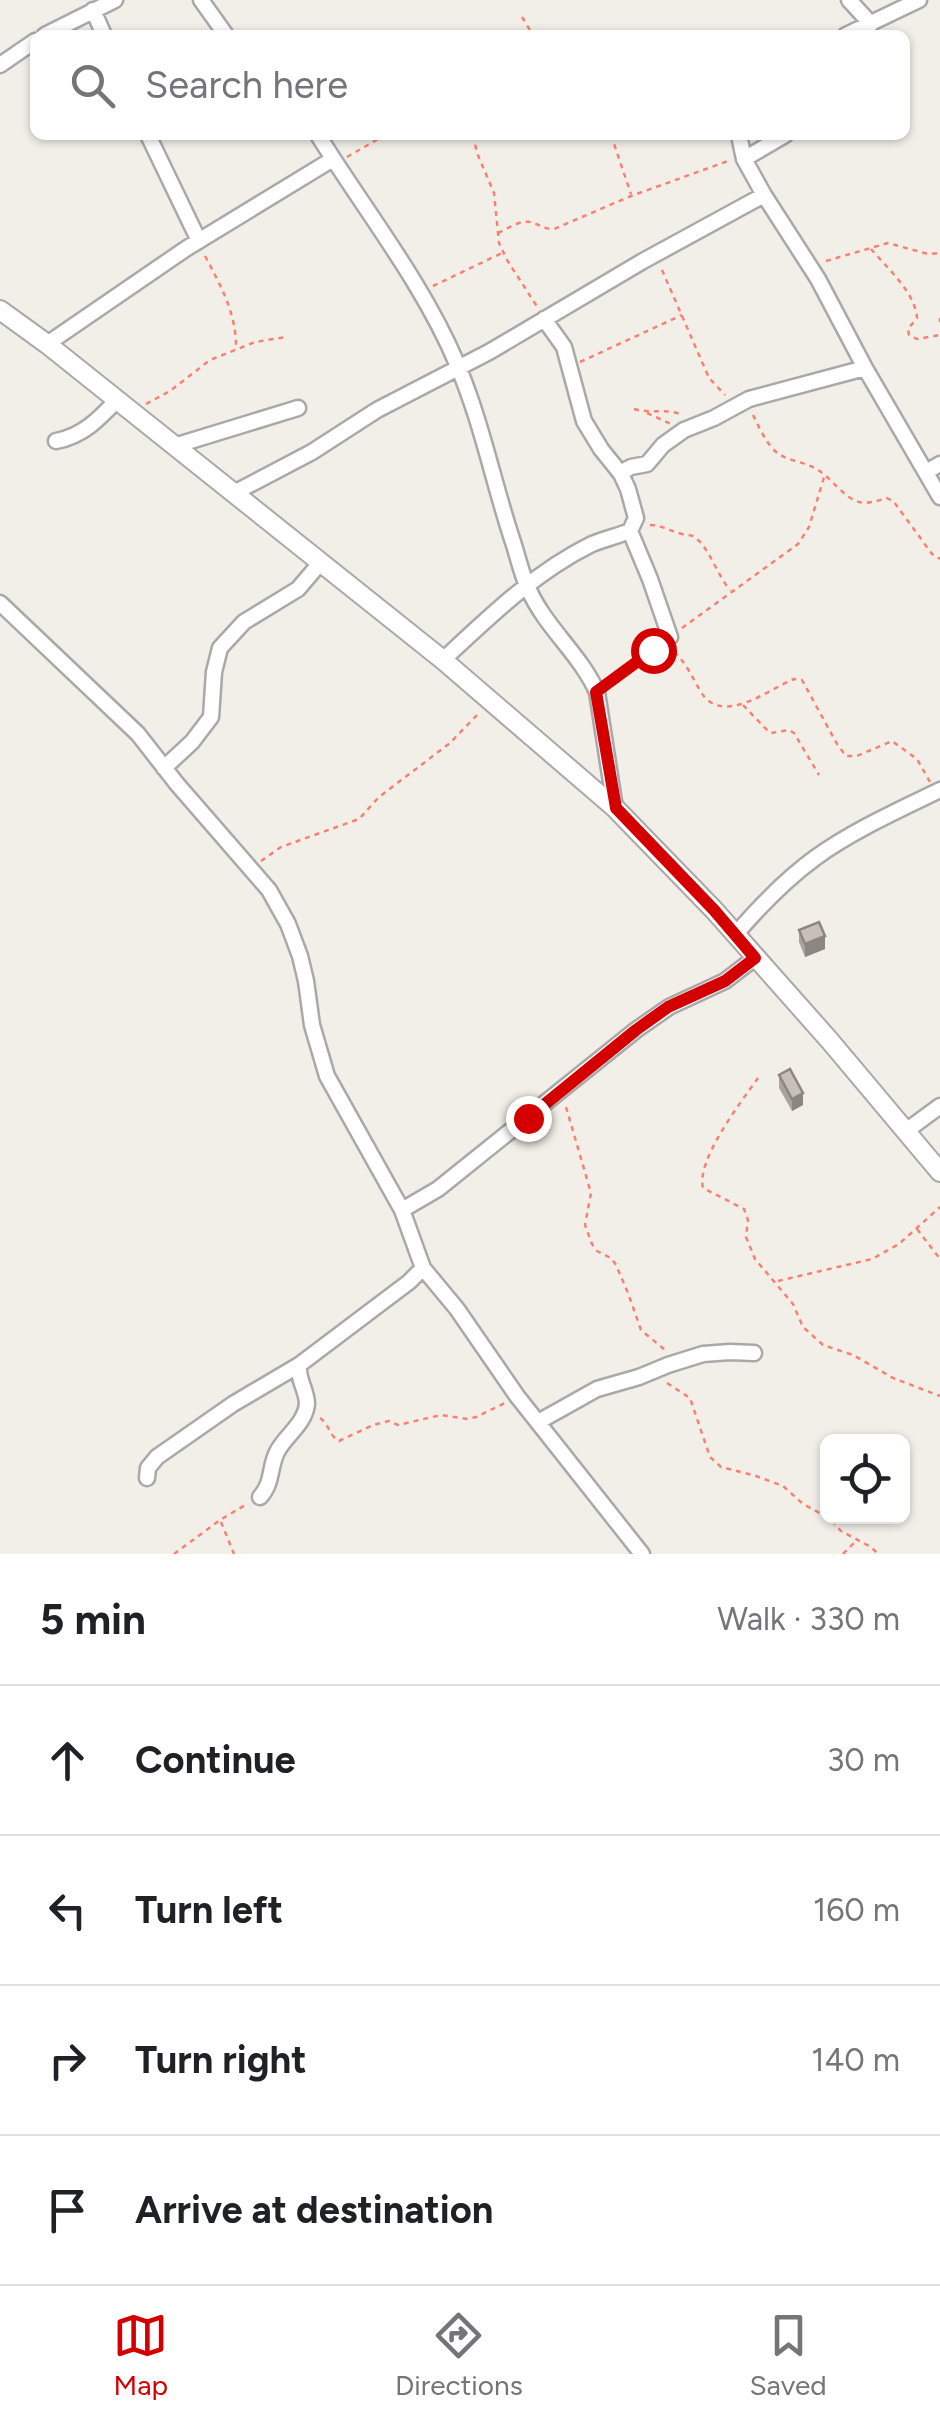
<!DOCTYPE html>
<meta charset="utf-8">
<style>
body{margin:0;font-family:Figtree,sans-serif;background:#f6f6f6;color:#202124}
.controls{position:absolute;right:30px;bottom:30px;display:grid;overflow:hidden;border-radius:15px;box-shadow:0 2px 8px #0004}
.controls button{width:90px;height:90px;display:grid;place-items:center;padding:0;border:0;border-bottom:2px solid #e0e0e0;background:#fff;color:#202124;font:50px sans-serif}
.stop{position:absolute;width:30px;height:30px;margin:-22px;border:8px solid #d40000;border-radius:50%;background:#fff}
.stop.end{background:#d40000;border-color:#fff;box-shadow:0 2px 10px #0008}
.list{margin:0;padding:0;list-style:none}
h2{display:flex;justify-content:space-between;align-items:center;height:130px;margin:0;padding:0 40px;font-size:42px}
h2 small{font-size:32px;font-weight:400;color:#757577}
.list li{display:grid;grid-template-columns:65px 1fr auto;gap:30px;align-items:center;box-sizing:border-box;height:150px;padding:0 40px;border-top:2px solid #e0e0e0}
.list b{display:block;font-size:38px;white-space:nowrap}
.list em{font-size:32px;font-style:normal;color:#757577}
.icon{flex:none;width:55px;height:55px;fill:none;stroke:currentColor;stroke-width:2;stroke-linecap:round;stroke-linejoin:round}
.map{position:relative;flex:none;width:940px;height:1554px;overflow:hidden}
.search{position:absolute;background:#fff;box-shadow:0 2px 8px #0004;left:30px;right:30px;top:30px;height:110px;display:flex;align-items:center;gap:25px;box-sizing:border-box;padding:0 35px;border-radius:15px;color:#757577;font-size:38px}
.sheet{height:730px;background:#fff}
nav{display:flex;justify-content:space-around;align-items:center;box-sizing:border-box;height:140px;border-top:2px solid #e0e0e0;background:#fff;font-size:28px;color:#757577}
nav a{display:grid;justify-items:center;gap:5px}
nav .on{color:#d40000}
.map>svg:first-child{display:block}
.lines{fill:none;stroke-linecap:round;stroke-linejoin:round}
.minor-casing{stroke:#a9a9a9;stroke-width:19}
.tertiary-casing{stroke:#a9a9a9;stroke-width:22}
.path{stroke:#fa8072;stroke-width:2.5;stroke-dasharray:5 5;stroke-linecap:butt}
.minor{stroke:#fff;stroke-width:14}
.tertiary{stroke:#fff;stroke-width:18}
.wall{fill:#aba49e}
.shaded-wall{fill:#8b8681}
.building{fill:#c7bfb8;stroke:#8b8681;stroke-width:2.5}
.route{stroke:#d40000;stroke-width:12}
</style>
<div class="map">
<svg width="940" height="1554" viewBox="0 0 940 1554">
<rect width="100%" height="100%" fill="#f2efe9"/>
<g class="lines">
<g class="minor-casing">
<path id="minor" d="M201,0L226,35
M849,0L871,24
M93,10L104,35
M45,35L115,0
M846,35L919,0
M0,65L35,41
M148,135L199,241
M318,135C364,209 423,283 457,364C481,420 493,481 512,539C518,556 521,574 529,590C546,628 580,654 597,692L615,808
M739,135L744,159L764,195L818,279L865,368L940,497
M744,159L785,135
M47,344L187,248L333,159
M56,441C83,436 99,419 117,400
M174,446L298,408
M926,472L940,464
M620,473L631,467L647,464L663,445L684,430L714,418L749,399L865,368
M234,493L312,452L377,410L489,352L643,261L764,195
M630,531L650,579L670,637
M0,603L138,734L177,784L269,890L288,924L300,956L306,981L312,1025L327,1076L402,1210L423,1268L457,1309L517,1396L642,1554
M443,660C489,617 535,572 592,544C604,539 617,536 630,531L636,518L628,489L621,474L601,449L584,421L564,347L544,319
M164,768L192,742L211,717L214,672L220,648L244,622L298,589L321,562
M735,935C759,907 785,880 815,858C852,831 899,810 940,790
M906,1131L940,1106
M402,1210L438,1189L636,1030L669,1007L725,981L755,958
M538,1422L597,1389L639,1377L668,1365L703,1354L730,1352L754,1353
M147,1478L148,1468L157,1457L233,1404L299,1365
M260,1497C273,1483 269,1468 277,1452C285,1436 305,1424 307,1404C307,1390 297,1379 299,1365L409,1282L423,1268"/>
</g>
<g class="tertiary-casing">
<path id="tertiary" d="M0,310L47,344L443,660L615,808L714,910L830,1041L940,1172"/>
</g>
<path class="path" d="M522,17L533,35
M473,135L477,153L494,193L499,243L507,260L538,308
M611,135L631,194
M347,157L385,135
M498,233C507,229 519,220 530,222C539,224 543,229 554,229L631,196L728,161
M871,249C887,268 915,292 917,318L908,329L909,335L917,339L940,335
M205,256C221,286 236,313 236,347
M826,261L888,243L928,254L940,253
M662,270L709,378L725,395
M433,286L502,253
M940,318V322
M580,362L682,315
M146,404L170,391L210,360L255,342L286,337
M634,409C651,414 666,408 683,415
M647,413L671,424
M753,415C759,427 765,441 774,450C786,462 805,461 818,470C831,478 842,495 856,501C866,505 877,501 887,498L894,502L932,554L940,559
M650,525C662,525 670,531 682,534C692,537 690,533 698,540C709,549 718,576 730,590
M682,628L798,544L809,527L825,474
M674,652C687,663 692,678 701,692C722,727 769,689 794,679L802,680L837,744L846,756H857L892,741L917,759L930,782
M610,681L660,645
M743,705L767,730L771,733L789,730L794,733L819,775
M261,861L281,847L359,819L379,797L450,743L478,714
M758,1078C741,1102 696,1160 703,1188L744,1209L748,1220L746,1237L755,1259L793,1304L803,1327L823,1345L853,1355L893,1378L940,1396
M566,1107L591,1193L585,1225L592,1244L597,1251L611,1258L616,1265L628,1293L641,1330L665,1350
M917,1229L940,1259
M778,1281L872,1259L899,1244L940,1207
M667,1383L690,1398L710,1457L721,1467L756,1476L783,1486L803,1504L829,1518L841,1531L871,1547L878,1554
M320,1418C329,1424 330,1437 339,1441L373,1425L389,1421L398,1425L441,1415L468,1419L476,1417L505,1403
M221,1522L234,1554
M174,1554L220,1520L247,1504
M843,1554L855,1542"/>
<use href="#minor" class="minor"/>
<use href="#tertiary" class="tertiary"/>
</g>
<path class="wall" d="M799,930L825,949L805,957L799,942Z
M779,1075L803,1105L792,1111L779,1088Z"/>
<path class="shaded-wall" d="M825,936V949L805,957V944Z
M803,1093V1105L792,1111V1099Z"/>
<path class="building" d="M819,922L825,936L805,944L799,930Z
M790,1069L803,1093L792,1099L779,1075Z"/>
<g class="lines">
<path class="route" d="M528,1118L636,1030L668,1007L725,981L755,958L714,910L616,808L596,692L653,650"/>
</g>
</svg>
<div class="controls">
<button><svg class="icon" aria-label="locate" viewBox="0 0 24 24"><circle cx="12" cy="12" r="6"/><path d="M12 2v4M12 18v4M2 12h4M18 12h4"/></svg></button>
</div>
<div class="stop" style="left:653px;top:650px"></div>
<div class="stop end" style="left:528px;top:1118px"></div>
<div class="search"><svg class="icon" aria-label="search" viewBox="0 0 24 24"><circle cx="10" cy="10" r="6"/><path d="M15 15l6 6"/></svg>Search here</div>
</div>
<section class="sheet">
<h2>5 min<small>Walk · 330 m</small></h2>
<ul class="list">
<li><svg class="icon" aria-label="ahead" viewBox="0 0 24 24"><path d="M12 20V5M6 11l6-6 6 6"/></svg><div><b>Continue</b></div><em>30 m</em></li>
<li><svg class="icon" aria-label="left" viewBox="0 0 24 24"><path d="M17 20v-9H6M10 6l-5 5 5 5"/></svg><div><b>Turn left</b></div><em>160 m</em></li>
<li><svg class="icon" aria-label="right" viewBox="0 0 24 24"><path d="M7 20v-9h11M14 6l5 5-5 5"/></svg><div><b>Turn right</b></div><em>140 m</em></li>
<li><svg class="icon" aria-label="arrive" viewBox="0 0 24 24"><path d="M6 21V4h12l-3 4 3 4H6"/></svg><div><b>Arrive at destination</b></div></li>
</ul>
</section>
<nav>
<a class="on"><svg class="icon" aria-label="map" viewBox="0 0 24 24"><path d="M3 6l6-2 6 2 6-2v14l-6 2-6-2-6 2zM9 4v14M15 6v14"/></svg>Map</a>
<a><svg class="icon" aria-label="directions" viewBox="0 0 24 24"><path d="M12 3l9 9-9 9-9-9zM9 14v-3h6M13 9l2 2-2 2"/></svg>Directions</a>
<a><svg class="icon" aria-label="saved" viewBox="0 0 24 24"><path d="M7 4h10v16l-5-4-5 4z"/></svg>Saved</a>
</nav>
